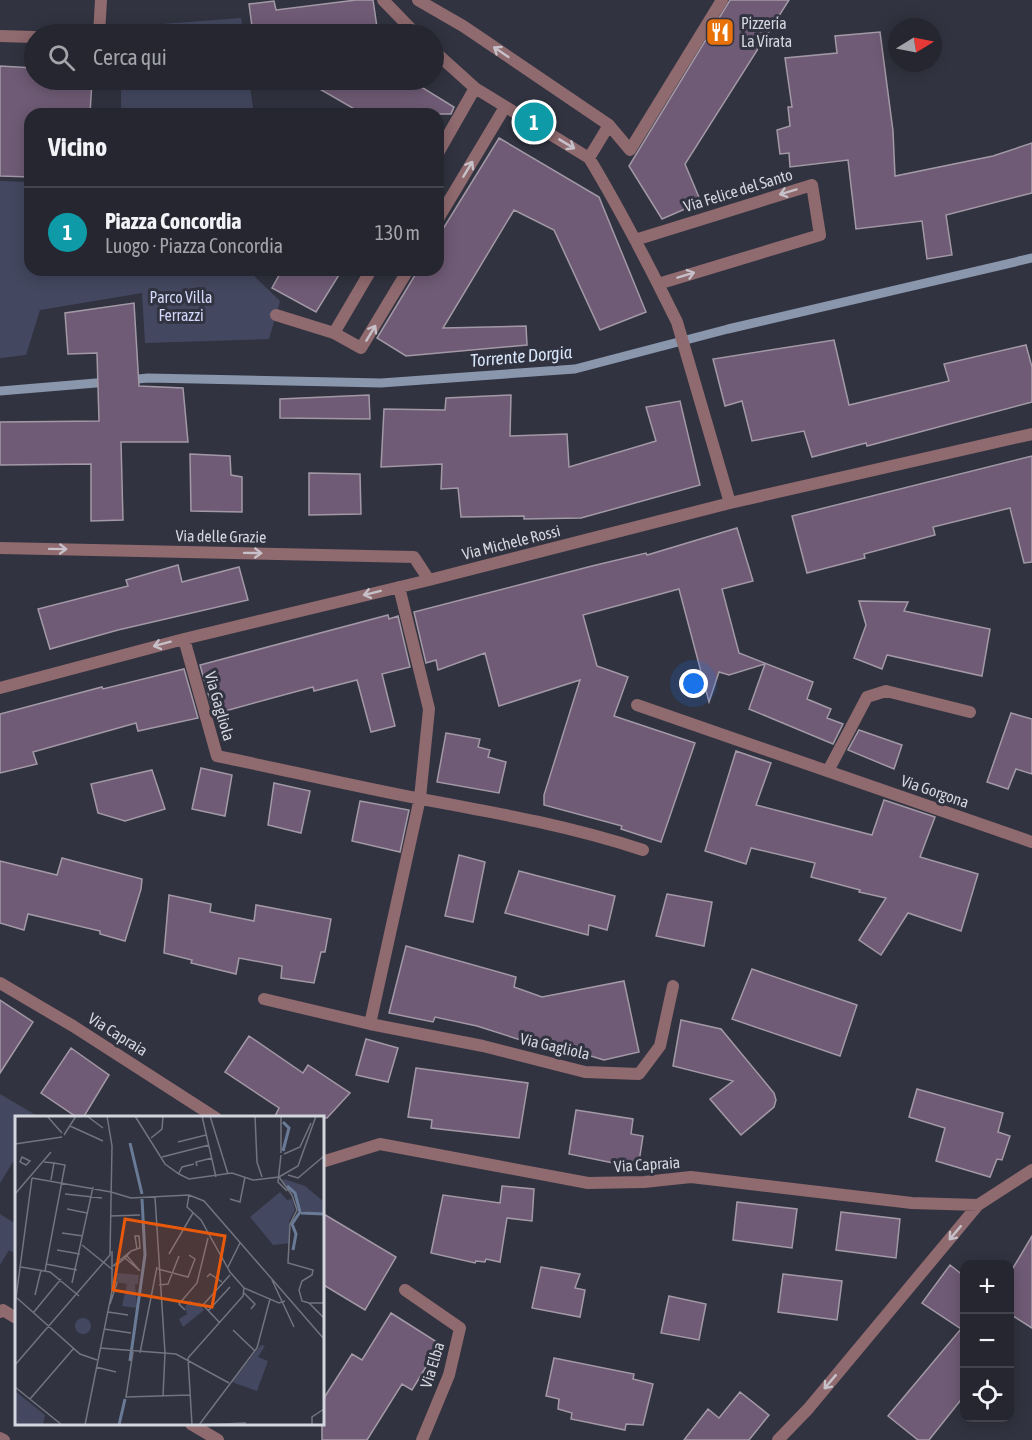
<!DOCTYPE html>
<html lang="it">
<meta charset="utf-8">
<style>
body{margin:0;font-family:"Asap Condensed",sans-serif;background:#31323c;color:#f1f3f6}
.controls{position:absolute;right:18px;bottom:18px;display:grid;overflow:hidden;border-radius:12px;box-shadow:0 3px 15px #0003}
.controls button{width:54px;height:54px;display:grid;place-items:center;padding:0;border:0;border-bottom:2px solid #42434c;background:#252630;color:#f1f3f6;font:30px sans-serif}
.compass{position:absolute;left:888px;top:18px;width:54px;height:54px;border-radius:50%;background:#252630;box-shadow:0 3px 15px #0003;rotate:80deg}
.you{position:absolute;left:694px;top:684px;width:21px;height:21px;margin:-15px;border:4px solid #fff;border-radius:50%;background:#1a73e8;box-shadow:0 0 0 9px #1a73e833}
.badge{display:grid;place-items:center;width:39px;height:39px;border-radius:50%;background:#e8ab37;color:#fff;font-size:20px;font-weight:700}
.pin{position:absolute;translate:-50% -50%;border:3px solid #fff;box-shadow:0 2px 6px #0006}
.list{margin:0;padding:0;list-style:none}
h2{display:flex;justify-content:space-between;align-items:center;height:78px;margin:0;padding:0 24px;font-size:26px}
h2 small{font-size:20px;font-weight:400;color:#a3a5ab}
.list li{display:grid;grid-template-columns:39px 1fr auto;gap:18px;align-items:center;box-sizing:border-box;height:90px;padding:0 24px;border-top:2px solid #42434c}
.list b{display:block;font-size:22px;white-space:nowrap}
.list p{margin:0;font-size:20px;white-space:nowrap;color:#a3a5ab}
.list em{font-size:20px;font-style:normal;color:#a3a5ab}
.icon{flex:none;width:33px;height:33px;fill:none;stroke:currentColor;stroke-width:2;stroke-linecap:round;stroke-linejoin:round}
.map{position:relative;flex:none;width:1032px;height:1440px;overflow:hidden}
.search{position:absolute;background:#252630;box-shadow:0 3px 15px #0003;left:24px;top:24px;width:420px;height:66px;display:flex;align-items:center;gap:15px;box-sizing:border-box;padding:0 21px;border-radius:33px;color:#a3a5ab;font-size:22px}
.panel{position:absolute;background:#252630;box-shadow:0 3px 15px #0003;left:24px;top:108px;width:420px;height:168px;border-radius:18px}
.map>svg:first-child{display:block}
.green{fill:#434860}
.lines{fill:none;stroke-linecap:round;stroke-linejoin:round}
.stream{stroke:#8996ac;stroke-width:9}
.building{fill:#6f5b75;stroke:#a399a6;stroke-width:1.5}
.street{stroke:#8f6a6e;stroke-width:12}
.oneway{stroke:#c6c0c8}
.labels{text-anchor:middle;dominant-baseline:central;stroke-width:6;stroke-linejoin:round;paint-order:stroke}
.poi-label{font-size:16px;fill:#d4d6de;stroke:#313340;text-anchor:start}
.street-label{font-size:16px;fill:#d4d6de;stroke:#313340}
.park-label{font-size:16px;fill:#d1d8f9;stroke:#313340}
.water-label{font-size:18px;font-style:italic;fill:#d7e5f8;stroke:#313340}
.inset-river{fill:none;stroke:#697b96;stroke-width:3}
.inset-road{fill:none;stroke:#72747f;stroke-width:1.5}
.view{fill:#e8590c;fill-opacity:0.15;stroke:#e8590c;stroke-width:3}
.inset-edge{fill:none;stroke:#d4d6de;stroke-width:3}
</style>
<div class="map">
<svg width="1032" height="1440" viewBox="0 0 1032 1440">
<rect width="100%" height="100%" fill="#313340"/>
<path class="green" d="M241,18L244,34H122V27Z
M121,80H249L254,114H121Z
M0,181L30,182V270H257L254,276L280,301L269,339L145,343L142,293L40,310L26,355L0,358Z
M0,1094L39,1117L16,1118V1157L0,1183Z
M0,1214L16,1224V1254L9,1250L0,1265Z"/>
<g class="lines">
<path class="stream" d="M127,380L148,378L381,383L575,369L728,329L1032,258
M0,391L108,382"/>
</g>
<path class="building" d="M356,0H373L378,34H253L249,4L274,1L276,10Z
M730,0H789L685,164L701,202L662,219L629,166Z
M880,32L893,131L895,176L993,156L1032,143V193L946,215L952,255L927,259L922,221L856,229L848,160L790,167L789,153L780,154L777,130L790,126L788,107H792L785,58L837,53L835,36Z
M0,66L34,68V80H92L90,114H30V177L0,176Z
M304,80H410L454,107L451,114H363Z
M499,138L599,197L646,312L600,330L554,230L514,210L443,328L526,326L527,345L406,356L377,338L418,270H438V237Z
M282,270H342L316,312L272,288Z
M134,303L139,386L183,388L188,442H121L123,520L91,521V464L0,465V422L99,421L97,353L68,354L65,313Z
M834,340L849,405L949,381L944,364L1026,345L1032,367V402L867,446L866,443L812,457L804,431L752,441L742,401L725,406L713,359Z
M369,395L370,419L280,418V399Z
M511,395L510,436L567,434L569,467L656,441L646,407L680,401L700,485L581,518L524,519V516L461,517L458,488L441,489L442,464L381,467L384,409L445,410L446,398Z
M190,454L230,456L231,475L242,477V512L191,511Z
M1032,456V562L1024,563L1010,508L933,527L935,535L864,554L865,558L807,573L792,516Z
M309,473L360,474L361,514L309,515Z
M737,528L753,581L722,589L739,653L813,682L807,699L831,709L827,718L843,724L833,744L749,709L765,664L729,675L719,672L709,702L679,589L583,615L597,666L628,677L614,716L695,743L661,842L621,829L622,826L544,805V795L580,680L499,706L485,653L438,670L436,660L426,663L414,612L592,566L646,553L647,555Z
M178,565L182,582L239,567L248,600L118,630L50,649L38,609L128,586L126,580Z
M859,601L908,602L904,611L990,629L982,676L887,655L882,669L854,658L866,625Z
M388,615L389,619L398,616L410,667L382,674L395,726L371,732L357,680L314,691L313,687L214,714L200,665Z
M184,669L198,718L138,731L136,723L33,752L37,764L0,773V714L102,687L103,689Z
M1011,713L1032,719V774L1016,769L1008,789L987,782Z
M859,730L902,745L894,769L848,750Z
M446,733L480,739L478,747L490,750L488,757L506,762L499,793L437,782Z
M736,751L771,763L756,805L872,835L884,800L935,817L920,857L978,874L961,931L908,913L881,955L859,940L886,898L859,892L860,890L811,877L815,863L751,848L746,864L705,851Z
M201,768L232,775L225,816L192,809Z
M152,770L165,809L125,821L98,813L91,784Z
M274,783L310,791L301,833L268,825Z
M360,801L409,810L400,852L352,841Z
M459,855L485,862L473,922L445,916Z
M62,858L142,879L141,889L125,941L100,934V931L28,914L24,930L0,923V861L57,875Z
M519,871L615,896L607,930L589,925L588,935L505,913Z
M667,894L712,902L704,946L656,936Z
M169,895L211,904L210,912L254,921L256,905L331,919L325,952H321L314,983L281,978L282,966L239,958L236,974L191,963L192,960L164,953Z
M406,946L516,977L514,987L542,997L624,981L639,1052L604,1060L554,1045L552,1050L477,1026L435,1017L433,1022L389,1013Z
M752,969L857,1005L840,1056L732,1019Z
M0,1000L33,1022L0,1073Z
M681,1020L721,1029L774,1093L776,1100L774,1107L741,1135L710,1099L733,1081L673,1066Z
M249,1036L303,1073L308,1065L350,1093L327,1118H274L279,1108L225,1072Z
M366,1039L398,1048L388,1082L356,1075Z
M71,1048L109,1075L83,1118H78L41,1093Z
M416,1068L528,1083L519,1138L431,1128L432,1120L408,1117Z
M917,1089L1003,1113L998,1132L1010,1136L1002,1160L997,1159L990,1177L936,1161L945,1128L909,1117Z
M576,1110L633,1119L631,1134L643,1136L638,1168L569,1154Z
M502,1186L534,1189L532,1221L507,1218L500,1262L486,1259L485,1262L476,1261L475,1263L431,1253L443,1195L500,1203Z
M737,1202L797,1209L792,1248L733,1240Z
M841,1212L900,1219L896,1258L836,1250Z
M322,1213L396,1257L365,1310L322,1284Z
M1032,1236V1328L1010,1314V1273Z
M950,1265L964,1276V1396L929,1440H918L888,1416L961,1329L922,1303Z
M541,1267L580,1274L575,1288L585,1290L580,1317L532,1308Z
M783,1274L842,1281L837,1320L778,1312Z
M669,1296L706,1304L699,1340L661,1333Z
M391,1313L440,1344L412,1390L402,1384L367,1440H322V1401L352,1354L362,1360Z
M554,1358L634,1374L633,1379L653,1384L643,1425L626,1424L625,1430L571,1419L572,1413L558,1409L559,1399L546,1396Z
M740,1392L769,1415L749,1440H684L708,1409L719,1418Z"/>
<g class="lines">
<path class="street" d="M383,0L416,34
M418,0L463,26L609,125L589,158L475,88L434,51
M99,34L101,0
M0,36L34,37
M609,125L630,150L722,0
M438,153L475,88
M589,158C614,199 636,241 658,284L820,235L812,185L635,240
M438,219L505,107
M371,270L334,333L361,348L408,270
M658,284L677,322L730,503
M276,315L334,333
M0,548L414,557L429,580
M399,587L429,709L420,798L370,1024L483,1046L585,1072L639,1074L660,1046L673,986
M184,639L217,756C285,770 353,786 421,799C497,813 570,826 643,850
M0,688L184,639L429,580L730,503L1032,434
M637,705L1032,842
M828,771L867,697L886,691L970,712
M0,983L73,1026L216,1118
M264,999L370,1024
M322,1162L380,1144L588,1183L644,1182L691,1177L912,1203L978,1205
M405,1290L460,1328L449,1375L422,1440
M0,1312L3,1310L16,1318
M191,1424L218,1440
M0,1438L4,1440
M778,1440L808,1409L978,1205L1032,1170"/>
</g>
<defs><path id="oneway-shaft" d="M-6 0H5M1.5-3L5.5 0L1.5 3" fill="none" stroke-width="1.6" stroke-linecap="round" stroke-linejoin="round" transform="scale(1.5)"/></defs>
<g class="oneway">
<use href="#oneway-shaft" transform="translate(501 52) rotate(-146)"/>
<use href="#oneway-shaft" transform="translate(567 144) rotate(31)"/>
<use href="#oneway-shaft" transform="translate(468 169) rotate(-59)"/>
<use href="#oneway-shaft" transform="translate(788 192) rotate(163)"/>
<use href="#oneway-shaft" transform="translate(686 275) rotate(-17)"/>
<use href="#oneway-shaft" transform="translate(371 333) rotate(-59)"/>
<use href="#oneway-shaft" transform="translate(58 549) rotate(1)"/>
<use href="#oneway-shaft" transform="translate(253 553) rotate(1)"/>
<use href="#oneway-shaft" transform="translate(372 593) rotate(166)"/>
<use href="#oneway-shaft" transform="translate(162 644) rotate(165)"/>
<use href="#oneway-shaft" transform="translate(955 1233) rotate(130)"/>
<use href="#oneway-shaft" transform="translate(830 1382) rotate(130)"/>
</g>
<defs>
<g id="restaurant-square" transform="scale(1.5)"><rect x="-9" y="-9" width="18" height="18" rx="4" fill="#e8710a" stroke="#313340"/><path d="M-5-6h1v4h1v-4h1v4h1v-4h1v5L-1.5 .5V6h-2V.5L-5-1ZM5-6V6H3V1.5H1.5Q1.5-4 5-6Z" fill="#fff"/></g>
</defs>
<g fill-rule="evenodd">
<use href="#restaurant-square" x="720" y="32"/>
</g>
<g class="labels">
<g class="poi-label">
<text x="741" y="23">Pizzeria<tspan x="741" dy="18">La Virata</tspan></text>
</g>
<g class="street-label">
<text transform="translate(738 190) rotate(-17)">Via Felice del Santo</text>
<text transform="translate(221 536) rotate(1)">Via delle Grazie</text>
<text transform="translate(511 542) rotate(-14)">Via Michele Rossi</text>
<text transform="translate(220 706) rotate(74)">Via Gagliola</text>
<text transform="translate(935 791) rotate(19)">Via Gorgona</text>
<text transform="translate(118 1034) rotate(32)">Via Capraia</text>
<text transform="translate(555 1046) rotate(13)">Via Gagliola</text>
<text transform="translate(647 1164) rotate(-4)">Via Capraia</text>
<text transform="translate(432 1365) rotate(-73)">Via Elba</text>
</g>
<g class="park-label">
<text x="181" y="297">Parco Villa<tspan x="181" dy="18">Ferrazzi</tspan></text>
</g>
<g class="water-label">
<text transform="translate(521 356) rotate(-5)">Torrente Dorgia</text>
</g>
</g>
<g transform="translate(15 1116)">
<rect width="309" height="309" fill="#313340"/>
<path d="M269,63L290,70L309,86V98L285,95L281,78L267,67ZM265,76L272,84L277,83L280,94L274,105L275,127L258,129L235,101ZM102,157L124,159L123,168H120L122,192L107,190L112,168L101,166ZM175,184L181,189L184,186L189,194L168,211L164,203L172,198L170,191ZM60 210a8 8 0 1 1 16 0a8 8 0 1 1-16 0ZM246,229L250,230L243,241L253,245L242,275L217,266ZM0,275L30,299L28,309H0Z" fill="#434860"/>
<path class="inset-river" d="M268,6L274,12L268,35M115,27L127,78M272,70L280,77L285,96L277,108L281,118L278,134M286,97L309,98M115,245L130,139L127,83M104,309L110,283"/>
<path class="inset-road" d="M32,0L47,17M72,0L88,12M120,0L150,48L164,58L174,63L217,57L238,64L264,61L283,50L301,0M187,0L201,61M195,0L213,58M240,0L242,46L247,61M55,10L88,25M49,19L61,0M136,22L147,13L148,0M163,26L191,19M0,28L47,21M266,37V0M269,38L285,31L296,7M266,39L263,66L272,75M7,41L15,45L11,49L5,46ZM147,41L194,29M29,46L39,47L36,64M182,50L181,46L197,42M164,57L167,51L179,48M273,59L283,62L309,40M264,61L277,79L282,94L275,108L273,147L298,154L297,159L287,165L284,174L287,185L294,187M17,62L96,76M96,76L116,82L174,79L189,85L309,223M0,78L36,36M50,78L87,82M174,79L172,91L186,104L215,156L229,172L264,187L270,185M140,81L150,237L148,280M215,83L225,86L230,61M52,93L72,97M95,100L125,99M47,117L68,120M67,129L98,154M42,134L65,138M116,135L125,132L124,120H120L122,133M154,138L178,97M110,142L125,155L112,140M31,148L62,154M98,150L104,147L109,143L116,135L99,149M6,151L35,156L64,180M213,151L225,127M143,153L173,161L180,143L174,139M30,155L50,49L39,47M192,161L195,158L207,166M257,164L279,211M57,167L78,71M144,169L153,168L164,140M229,177L240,188L236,193M20,179L26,154M2,182L65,238L82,244M309,187H294L309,202M95,188L102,167L98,166M0,189L17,62M170,194L164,188L182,167L193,122M193,195L215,171M93,196L113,199M18,197L46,163M205,207L188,189L215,159M89,213L116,217M218,214L240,235M85,232L161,238L214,267M118,236L111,281L175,279M125,237L142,151M173,242L228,180L229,172M173,242L177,309M0,249L95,139L97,30L92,0M81,251L101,256M0,271L47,309M15,283L59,232M70,309L97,175V135M184,309L242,232L255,183M184,309L231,307M297,309V301L309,293"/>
<path class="view" d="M110,103L210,120L197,191L98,174Z"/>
<rect width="309" height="309" class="inset-edge"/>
</g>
</svg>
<div class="controls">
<button>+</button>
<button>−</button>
<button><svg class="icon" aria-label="locate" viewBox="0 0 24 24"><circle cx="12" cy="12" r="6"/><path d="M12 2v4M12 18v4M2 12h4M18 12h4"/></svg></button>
</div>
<svg class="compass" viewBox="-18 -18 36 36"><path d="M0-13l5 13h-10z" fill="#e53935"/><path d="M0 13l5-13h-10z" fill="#a3a5ab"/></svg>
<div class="you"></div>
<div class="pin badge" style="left:534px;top:122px;background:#0f9aa8">1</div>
<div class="search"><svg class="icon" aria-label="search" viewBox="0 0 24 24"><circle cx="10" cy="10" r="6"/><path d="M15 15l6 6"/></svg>Cerca qui</div>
<section class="panel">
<h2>Vicino<small></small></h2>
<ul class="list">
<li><span class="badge" style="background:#0f9aa8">1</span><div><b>Piazza Concordia</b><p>Luogo · Piazza Concordia</p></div><em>130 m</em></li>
</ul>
</section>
</div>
